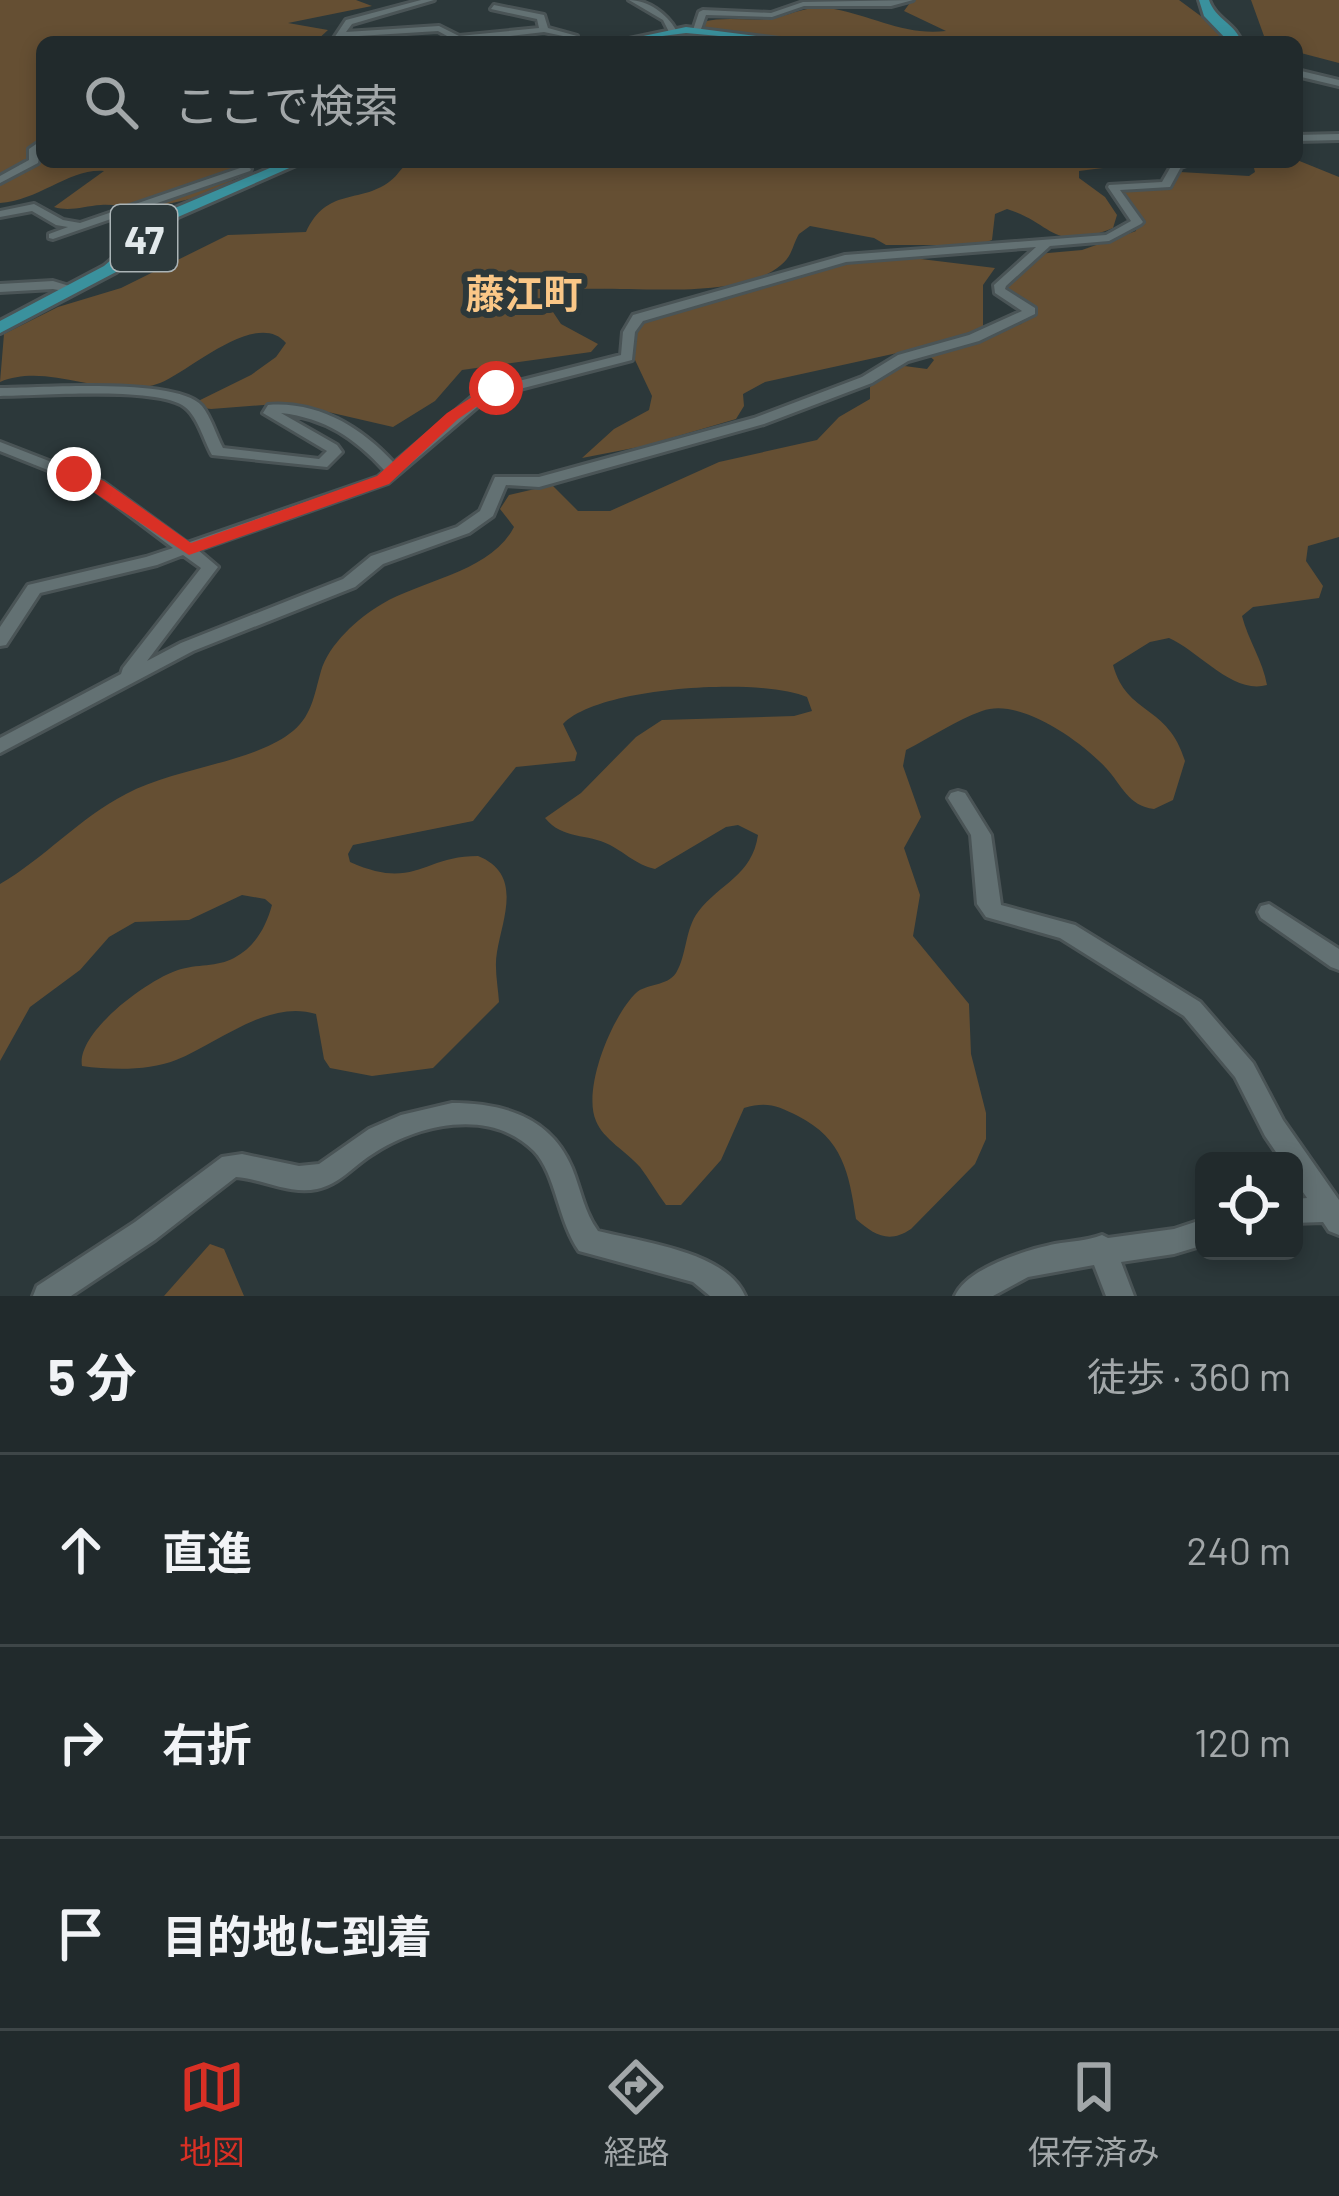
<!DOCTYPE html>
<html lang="ja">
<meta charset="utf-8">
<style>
body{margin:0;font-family:Barlow,"Noto Sans JP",sans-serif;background:#2d3638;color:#f1f3f6}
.controls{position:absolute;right:36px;bottom:36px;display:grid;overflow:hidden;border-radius:18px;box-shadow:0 6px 18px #0003}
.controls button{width:108px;height:108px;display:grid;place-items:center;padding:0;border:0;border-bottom:3px solid #3e4648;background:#212a2c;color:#f1f3f6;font:60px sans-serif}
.stop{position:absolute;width:36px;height:36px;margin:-27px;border:9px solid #d93025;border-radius:50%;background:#fff}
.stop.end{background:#d93025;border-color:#fff;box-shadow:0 3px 12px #0008}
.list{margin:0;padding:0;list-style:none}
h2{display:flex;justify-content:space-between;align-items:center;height:156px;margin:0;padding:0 48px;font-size:51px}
h2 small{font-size:39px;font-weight:400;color:#a2a7a9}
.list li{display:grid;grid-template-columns:78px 1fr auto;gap:36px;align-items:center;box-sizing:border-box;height:192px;padding:0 48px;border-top:3px solid #3e4648}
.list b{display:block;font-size:45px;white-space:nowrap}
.list em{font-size:39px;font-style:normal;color:#a2a7a9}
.icon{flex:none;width:66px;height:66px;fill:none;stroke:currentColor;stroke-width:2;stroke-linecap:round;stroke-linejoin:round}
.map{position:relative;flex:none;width:1339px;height:1296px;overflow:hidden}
.search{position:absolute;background:#212a2c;box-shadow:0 6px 18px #0003;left:36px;right:36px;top:36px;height:132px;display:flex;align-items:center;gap:30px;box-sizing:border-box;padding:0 42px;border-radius:18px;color:#a2a7a9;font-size:45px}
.sheet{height:732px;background:#212a2c}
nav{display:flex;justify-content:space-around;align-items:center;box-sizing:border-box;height:168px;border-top:3px solid #3e4648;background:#212a2c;font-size:33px;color:#a2a7a9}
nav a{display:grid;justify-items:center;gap:6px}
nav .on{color:#d93025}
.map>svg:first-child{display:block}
.green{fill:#654f33}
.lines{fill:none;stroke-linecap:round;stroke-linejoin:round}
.minor-casing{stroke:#4a5456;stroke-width:6}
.major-casing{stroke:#4a5456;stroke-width:6}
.minor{fill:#637173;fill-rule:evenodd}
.major{fill:#3a919d;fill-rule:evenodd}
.route{fill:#d93025}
.labels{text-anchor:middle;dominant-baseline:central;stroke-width:12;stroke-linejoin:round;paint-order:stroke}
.shield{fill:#2c383a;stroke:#abb4b6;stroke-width:3}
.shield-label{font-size:39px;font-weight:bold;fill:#e2e9eb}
.far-quarter-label{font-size:39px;font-weight:bold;fill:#fac787;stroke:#2c383a}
</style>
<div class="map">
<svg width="1339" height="1296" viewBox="0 0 1339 1296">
<rect width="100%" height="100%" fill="#2c383a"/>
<path class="green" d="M0,0H356L372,6L288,23L328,30L315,42H42V162H251C230,194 175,205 139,207C126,208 114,204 101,205C84,206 70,212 54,207L104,171C70,168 38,201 0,203Z
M912,0H1179L1225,34L1226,42H795L701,27L703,22C727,15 755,23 779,17C799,11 812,5 834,9C873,16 905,36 946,31L904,11Z
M1251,0H1339V63L1297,52V42L1264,36Z
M1297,160L1339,177V537L1308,546L1306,561L1323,586L1319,598L1253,607L1242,616C1248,640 1263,661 1267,685C1233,695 1199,651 1169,638L1150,642L1113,665C1127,716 1168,704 1185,761L1173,800L1154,809C1128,806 1122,785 1106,768C1081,741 1020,697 982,711C956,720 930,738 906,750L903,766L921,817L904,848L920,895L913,936L969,1004L971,1054L986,1113V1139L975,1164L911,1229C889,1244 874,1235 856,1219C849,1173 843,1139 798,1116C778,1106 767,1101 744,1108L721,1160L681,1205H666C657,1193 649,1179 640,1167C627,1152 603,1139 596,1121C582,1089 612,1016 636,993C647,983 666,987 676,973C687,955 685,929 698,912C720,883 752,876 758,835L738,825L726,827L655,869C635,864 627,854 610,845C587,833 563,840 545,818L581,793L636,737L662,720L794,716L812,711L807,697C762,677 598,686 563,724L577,753L575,761L516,767L473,821L353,845L348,854L350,862C415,891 422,856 478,856C523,874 503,917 497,952C494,968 498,986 499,1002L433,1068L372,1076L330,1068L324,1059L316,1014C268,999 219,1043 176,1060C149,1071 111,1070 82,1066C76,1032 149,979 178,970C196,964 218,967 234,958C255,947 266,927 272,905L265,899L242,895L189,920L135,922L109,937L80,970L30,1007L0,1061V884C45,858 79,818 126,794C174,768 250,763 289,734C312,718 314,695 321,671C329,644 358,618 382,604C422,580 491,572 514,527L500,509L509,495L552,485L578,511H610L719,462L817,440L839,417L870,399V387L897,365L927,369L934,360L927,354L1021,324L1031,313L1004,286L1037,254L1082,250L1136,231L1131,214L1119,197L1121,190L1167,186L1180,172L1249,176L1255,172L1254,168Z
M411,162H1151L1079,171V178L1105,197L1117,215L1113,228C1051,253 1055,224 1007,209L995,214L992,240L978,245H886L874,238L810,226L799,234C792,246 793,255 781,265C738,303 619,284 566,290L549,306L561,324L598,344L591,352L462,370L435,401L393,427L289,403L211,409L188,406L251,375L276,357L286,343C257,308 189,372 160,383C109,402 50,361 0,382L4,334L58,307L121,288L228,235L306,232C327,187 359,204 389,182C399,175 400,167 411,162Z
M896,256L995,268L983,285V326L961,339L765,382L743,394L744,406L736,419L644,446L582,458L614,429L649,410L652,396L627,343L644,319L833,264Z
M210,1244L224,1249L244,1296H164Z"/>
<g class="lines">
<g class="minor-casing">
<path id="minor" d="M421,0H434L352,24L346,32L439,26L459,36L539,28L537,19L491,9L494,5L544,15L548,28L577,36L562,42H549L563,36L544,32L458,42L438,31L343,37L339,42L332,41L346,20Z
M629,0C648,0 667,14 676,30L669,32L663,20Z
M913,0L891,6H804L772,17L706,15L700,32L693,30L699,12L703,10L771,13L803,2Z
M1297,70L1339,80V86L1297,76Z
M1339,134V140L1297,141V135Z
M42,140L38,163L0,183V176L29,160V149Z
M1195,162L1181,167L1170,187L1120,190L1143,222L1141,224L1109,241L1050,246L1006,286L1005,289L1035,308V314L979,341L908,361L872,383L764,424L539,487L506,485L493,516L469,533L383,564L355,587L193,651L0,753V738L121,674L123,668L201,568L183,555L157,565L40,593L6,645L0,646V627L28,585L146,557L173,548L93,488L0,451V442L103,482L187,543L378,477L385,471C355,438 325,418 281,413L337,445L342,452L327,467L212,455C204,441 198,417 185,407C158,386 38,396 0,396V388C40,388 178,377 202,406C211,417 216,435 223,448L319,459L327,451L263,413L268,405C318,401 361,427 394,463L479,391L621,355L623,332L633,315L845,255L1106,235L1131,221L1108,187L1109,185L1162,182L1173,163ZM1036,247L994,285L995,293L1022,311L969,335L898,355L862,377L754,418L539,477H495L480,511L457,527L371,556L343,579L181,643L147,661L218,567L198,550L388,483L489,397L632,360L635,332L643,321L846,262Z
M246,166L251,169L250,171L53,239L49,238V234L68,227L56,225L32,211L0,217V211L34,204L63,220L80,223Z
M53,281L79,289L73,293L53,289L0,292V284Z
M958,791L965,793L991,835L1001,905L1075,925L1200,1002L1253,1063L1283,1120L1339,1200V1235L1329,1231L1323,1222L1294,1223V1199L1307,1198L1294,1179V1161H1282L1265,1136L1235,1077L1184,1016L1060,938L986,917L977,904L971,835L948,798L951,793Z
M1269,904L1339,949V970L1331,967L1261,918L1258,912L1261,906Z
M452,1103C503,1103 551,1117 572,1168C581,1190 584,1212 598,1231C640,1242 726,1251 745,1296H710L693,1282L579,1251C558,1221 556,1174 534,1151C490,1107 418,1124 371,1155C352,1167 340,1184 317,1189C290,1195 263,1179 236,1177L155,1240L71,1296H33L37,1286L135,1222L222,1157L242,1154L299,1166L319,1164L369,1129L401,1115Z
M1204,1219V1245L1174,1254L1121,1262L1134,1296H1106L1094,1265L1028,1277L993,1296H955C967,1268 1026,1250 1055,1244C1071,1241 1087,1241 1102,1235L1108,1238L1174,1229Z"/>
</g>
<g class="major-casing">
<path id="major" d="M1199,0H1209C1215,19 1237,25 1241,42H1229L1204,16Z
M686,27L780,39L786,42L686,33L615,42Z
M284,162H303L178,217L116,272L0,333V321L104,266L168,211Z"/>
</g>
<use href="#minor" class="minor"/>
<use href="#major" class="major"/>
</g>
<path class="route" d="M491,385L504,388L458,419L389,484L189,555L66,474L74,469L104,481L191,543L377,476L447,413Z"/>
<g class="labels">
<rect class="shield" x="111" y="205" width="66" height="66" rx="9"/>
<g class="shield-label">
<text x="144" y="238">47</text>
</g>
<g class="far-quarter-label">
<text x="524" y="292">藤江町</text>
</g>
</g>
</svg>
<div class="controls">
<button><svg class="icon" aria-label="locate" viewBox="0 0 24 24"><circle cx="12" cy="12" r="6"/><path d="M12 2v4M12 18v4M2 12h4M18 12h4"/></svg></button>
</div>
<div class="stop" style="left:496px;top:388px"></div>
<div class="stop end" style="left:74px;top:474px"></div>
<div class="search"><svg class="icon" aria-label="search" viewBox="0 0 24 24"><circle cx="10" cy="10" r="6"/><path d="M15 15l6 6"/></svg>ここで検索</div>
</div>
<section class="sheet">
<h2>5 分<small>徒歩 · 360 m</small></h2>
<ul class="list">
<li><svg class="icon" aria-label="ahead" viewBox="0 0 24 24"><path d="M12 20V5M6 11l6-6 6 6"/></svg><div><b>直進</b></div><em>240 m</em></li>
<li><svg class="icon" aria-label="right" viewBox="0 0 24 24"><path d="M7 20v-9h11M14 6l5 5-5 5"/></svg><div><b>右折</b></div><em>120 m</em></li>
<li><svg class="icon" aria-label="arrive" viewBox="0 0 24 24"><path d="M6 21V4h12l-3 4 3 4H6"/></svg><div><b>目的地に到着</b></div></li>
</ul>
</section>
<nav>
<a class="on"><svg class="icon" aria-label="map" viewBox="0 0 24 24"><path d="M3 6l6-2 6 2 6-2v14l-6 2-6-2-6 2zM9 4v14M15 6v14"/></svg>地図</a>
<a><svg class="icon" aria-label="directions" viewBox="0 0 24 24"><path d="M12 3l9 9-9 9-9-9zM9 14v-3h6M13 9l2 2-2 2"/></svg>経路</a>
<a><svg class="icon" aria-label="saved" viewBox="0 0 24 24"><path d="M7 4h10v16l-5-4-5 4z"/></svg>保存済み</a>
</nav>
